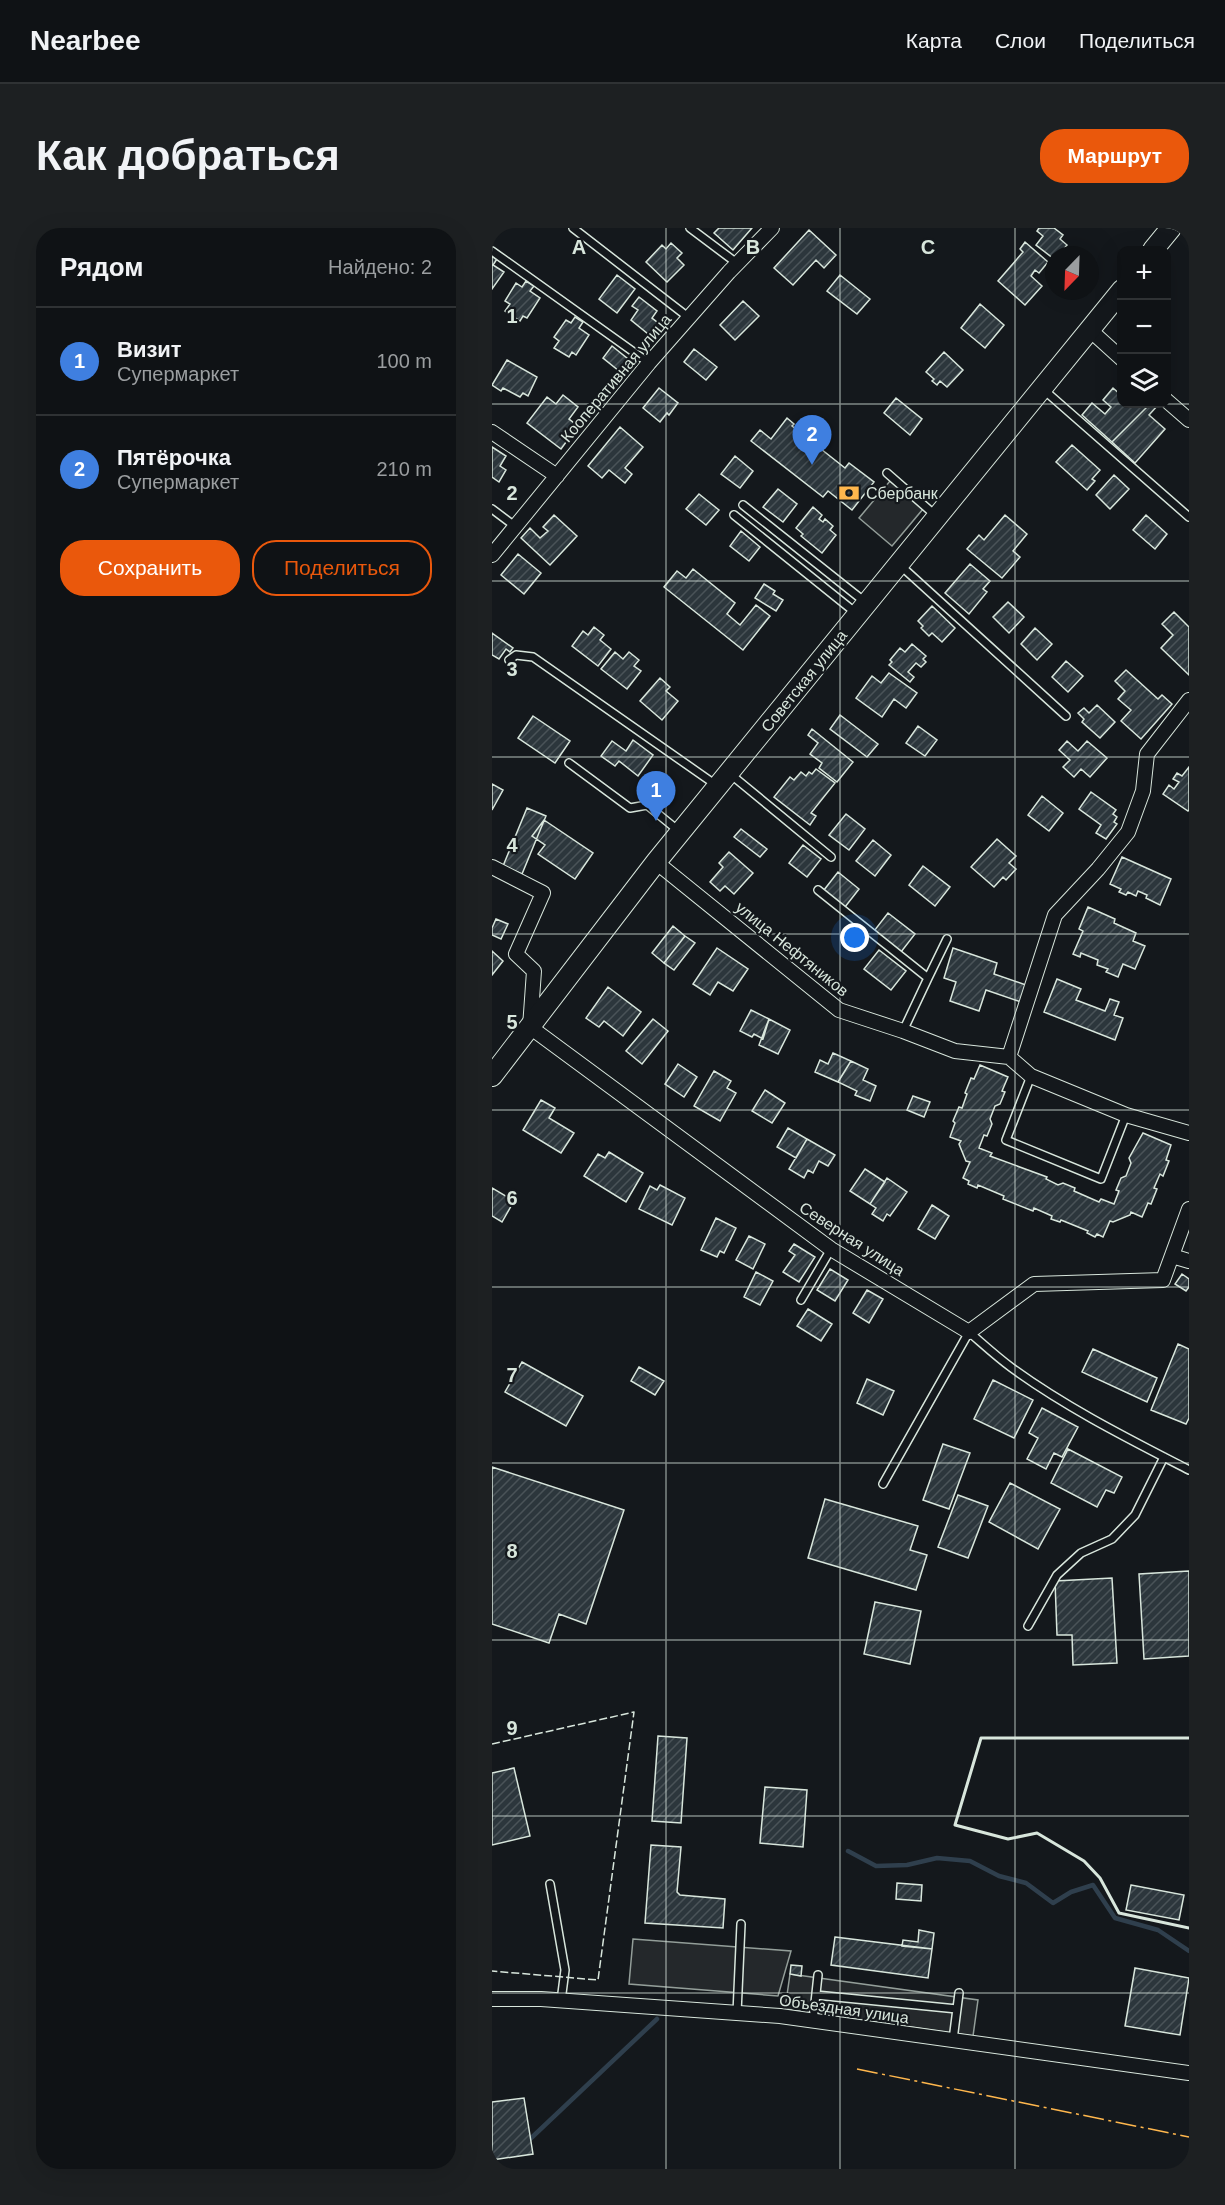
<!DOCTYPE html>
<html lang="ru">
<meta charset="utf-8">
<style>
body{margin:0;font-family:Arial,sans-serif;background:#1d2022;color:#f1f3f6}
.controls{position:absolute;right:18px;top:18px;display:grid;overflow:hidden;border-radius:12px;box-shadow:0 6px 24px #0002}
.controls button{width:54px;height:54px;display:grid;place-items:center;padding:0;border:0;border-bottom:2px solid #2f3234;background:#0f1215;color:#f1f3f6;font:30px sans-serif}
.compass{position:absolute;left:553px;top:18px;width:54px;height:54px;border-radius:50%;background:#0f1215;box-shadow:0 6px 24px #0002;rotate:203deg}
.you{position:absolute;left:363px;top:710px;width:21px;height:21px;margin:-15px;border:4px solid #fff;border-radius:50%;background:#1a73e8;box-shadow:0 0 0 9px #1a73e833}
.badge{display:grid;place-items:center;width:39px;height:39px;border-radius:50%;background:#ea580c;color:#fff;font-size:20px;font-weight:700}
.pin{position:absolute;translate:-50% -50px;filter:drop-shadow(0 2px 3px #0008)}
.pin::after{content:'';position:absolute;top:32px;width:21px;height:18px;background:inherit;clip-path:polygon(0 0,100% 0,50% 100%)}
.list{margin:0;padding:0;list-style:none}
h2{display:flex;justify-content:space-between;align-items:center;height:78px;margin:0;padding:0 24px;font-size:26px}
h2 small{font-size:20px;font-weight:400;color:#9b9ea0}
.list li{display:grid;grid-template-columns:39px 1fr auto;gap:18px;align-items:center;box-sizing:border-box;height:108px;padding:0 24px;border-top:2px solid #2f3234}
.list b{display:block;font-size:22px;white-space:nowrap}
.list p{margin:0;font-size:20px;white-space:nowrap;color:#9b9ea0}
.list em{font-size:20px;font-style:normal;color:#9b9ea0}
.actions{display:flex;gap:12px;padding:18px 24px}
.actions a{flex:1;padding:14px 0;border:2px solid #ea580c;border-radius:24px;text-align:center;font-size:21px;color:#ea580c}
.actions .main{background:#ea580c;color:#fff}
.icon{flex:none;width:33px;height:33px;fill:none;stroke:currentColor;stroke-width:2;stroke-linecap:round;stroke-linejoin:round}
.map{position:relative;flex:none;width:697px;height:1941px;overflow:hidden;border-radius:24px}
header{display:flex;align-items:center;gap:36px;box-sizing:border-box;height:84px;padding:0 30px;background:#0f1215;border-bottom:2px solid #2f3234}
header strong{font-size:28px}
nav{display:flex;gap:33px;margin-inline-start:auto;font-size:21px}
.intro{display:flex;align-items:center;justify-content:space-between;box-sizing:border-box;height:144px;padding:0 36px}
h1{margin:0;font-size:42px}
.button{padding:15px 27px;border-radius:24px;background:#ea580c;color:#fff;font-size:21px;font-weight:700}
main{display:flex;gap:36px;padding:0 36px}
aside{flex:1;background:#0f1215;border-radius:24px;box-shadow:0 6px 24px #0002}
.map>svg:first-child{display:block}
.parking{fill:#24282b;stroke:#939e99;stroke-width:1.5}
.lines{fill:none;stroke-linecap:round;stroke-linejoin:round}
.stream{stroke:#2f3f4d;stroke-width:4.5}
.building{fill:url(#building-hatch);stroke:#d8e6dc;stroke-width:1.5}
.lane-casing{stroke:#d8e6dc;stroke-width:10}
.street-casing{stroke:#d8e6dc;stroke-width:16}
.secondary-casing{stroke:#d8e6dc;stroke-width:22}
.lane{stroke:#14181c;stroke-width:7}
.street{stroke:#14181c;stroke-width:14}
.secondary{stroke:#14181c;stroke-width:20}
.fence{stroke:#d8e6dc;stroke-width:1.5;stroke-dasharray:8 3;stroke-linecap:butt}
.wall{stroke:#d8e6dc;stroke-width:3}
.power{stroke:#ffb74d;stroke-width:1.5;stroke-dasharray:21 4.5 3 4.5;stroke-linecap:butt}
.grid{fill:none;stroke:#d8e6dc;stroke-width:1.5;stroke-opacity:0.55}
.labels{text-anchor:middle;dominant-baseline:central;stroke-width:4.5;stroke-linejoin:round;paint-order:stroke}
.street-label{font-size:16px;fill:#d8e6dc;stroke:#14181c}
.poi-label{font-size:16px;fill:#d8e6dc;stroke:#14181c;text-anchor:start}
.grid-label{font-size:20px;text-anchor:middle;font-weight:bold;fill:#d8e6dc;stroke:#14181c;stroke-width:4.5;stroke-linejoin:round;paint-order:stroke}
</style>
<header>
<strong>Nearbee</strong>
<nav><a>Карта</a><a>Слои</a><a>Поделиться</a></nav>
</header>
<div class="intro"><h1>Как добраться</h1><a class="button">Маршрут</a></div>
<main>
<aside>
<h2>Рядом<small>Найдено: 2</small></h2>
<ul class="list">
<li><span class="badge" style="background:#3f7fe0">1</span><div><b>Визит</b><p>Супермаркет</p></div><em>100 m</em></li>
<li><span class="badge" style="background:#3f7fe0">2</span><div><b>Пятёрочка</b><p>Супермаркет</p></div><em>210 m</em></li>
</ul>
<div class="actions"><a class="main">Сохранить</a><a>Поделиться</a></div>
</aside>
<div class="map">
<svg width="697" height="1941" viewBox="0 0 697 1941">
<defs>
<pattern id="building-hatch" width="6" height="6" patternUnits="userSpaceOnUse" patternTransform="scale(1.5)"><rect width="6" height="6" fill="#2c363c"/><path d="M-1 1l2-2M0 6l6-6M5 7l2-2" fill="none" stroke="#4a5358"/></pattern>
</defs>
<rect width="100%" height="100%" fill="#14181c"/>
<path class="parking" d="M398,253L431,281L400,318L367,290Z
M141,1711L299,1723L286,1768L137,1756Z
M298,1746L486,1772L481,1808L293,1781Z"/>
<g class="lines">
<path class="stream" d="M356,1623L384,1638L415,1637L445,1630L478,1633L507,1648L534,1655L561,1675L579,1664L601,1657L623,1690L666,1702L697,1723
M35,1914L165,1791"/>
</g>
<path class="building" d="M227,0H260L241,22L222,5Z
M547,0H562L571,7L568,11L575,17L567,27H562V31L544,17L551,8L545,3Z
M317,2L344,27L332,40L324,32L301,57L282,40Z
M533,14L556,34L547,45L543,42L539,48L550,58L533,77L506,53L531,24L528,21Z
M179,15L190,25L185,30L192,37L175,54L154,34L170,17L174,21Z
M0,28L5,31L1,37L12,44L0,61Z
M125,47L143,61L125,85L107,71Z
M348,47L378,71L365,86L335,63Z
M34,53L42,58L38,63L48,70L35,90L31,88L28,93L13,83L18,76L13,73L24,55L30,59Z
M147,69L165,83L160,90L170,98L161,110L139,92L146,82L140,78Z
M251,73L267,88L243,112L228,97Z
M488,76L512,97L493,120L469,100Z
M83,89L91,94L87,100L97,107L84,127L80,124L77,129L62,120L67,113L62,109L74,92L79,95Z
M120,118L141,135L132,147L111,130Z
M202,121L225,139L214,152L192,134Z
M452,124L471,142L455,159L448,153L445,157L440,153L442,151L434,144Z
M15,132L45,149L36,168L31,165L28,169L11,160L9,163L0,157Z
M167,160L186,175L177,187L175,185L168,194L151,180Z
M621,160L630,168V176L647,177L658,176L620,214L590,187L600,175L613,186L619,179L611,172Z
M71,167L86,179L77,191L86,198L69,221L35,195L55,169L64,176Z
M404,170L430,191L418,207L392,185Z
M658,176L666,177L657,187L673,201L643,235L620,214Z
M295,190L302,196L300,198L353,240L357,235L382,254L360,282L336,263L331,269L259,213L268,202L279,211Z
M128,199L151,219L133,240L140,246L133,255L117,242L110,250L96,238Z
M580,217L608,242L600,251L603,253L595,262L564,234Z
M0,219L14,228L8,238L14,242L7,254L0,249Z
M243,228L261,243L248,260L229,246Z
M622,247L637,261L618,281L604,267Z
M286,261L305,276L291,294L271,279Z
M207,266L227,282L214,297L194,281Z
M321,279L330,287L327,291L331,294L333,291L341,298L338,302L344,307L330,325L309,308L311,306L304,300Z
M62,287L85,308L58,337L29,310L38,300L48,310L56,303L51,299Z
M513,287L535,306L521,323L528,329L510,350L475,321L487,307L492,312Z
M654,287L675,306L663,321L641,302Z
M249,303L268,319L257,333L238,318Z
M26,326L49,345L32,366L9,347Z
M478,336L498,353L491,361L495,364L477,386L453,365Z
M201,341L243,375L235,386L248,397L264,377L278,388L251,422L172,359L185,343L194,350Z
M272,356L283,363L281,366L291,372L284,383L263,370Z
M516,374L532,389L517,405L501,389Z
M440,378L463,400L450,414L440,405L437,408L429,400L431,398L426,393Z
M682,384L697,399V447L669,420L681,407L670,396Z
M102,399L112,407L108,412L119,421L106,438L80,418L91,403L96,407Z
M543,400L560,416L545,432L529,416Z
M0,405L21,420L18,424L14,421L7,431L0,427Z
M420,416L434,428L431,431L434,434L429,439L424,435L416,444L422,449L418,454L397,437L400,434L398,432L408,420L413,424Z
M123,424L131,431L137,424L147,432L142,438L149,443L135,461L109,441Z
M574,433L591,448L576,464L560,449Z
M634,442L666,471L670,467L680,476L649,511L629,493L639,482L626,471L633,463L623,453Z
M397,445L425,465L414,480L402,471L390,489L364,470L380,448L389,455Z
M168,450L178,459L174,463L186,473L170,492L148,473Z
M605,477L623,494L608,510L590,494L592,491L586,485L592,480L597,485Z
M348,487L386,516L375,529L338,501Z
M41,488L78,513L63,535L26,510Z
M426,498L445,512L433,528L414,515Z
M320,501L361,534L345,554L327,540L330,535L318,526L326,515L316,507Z
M141,512L161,527L146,548L127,533L123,538L109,528L120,513L134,523Z
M575,513L586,523L595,513L615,530L598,549L589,541L582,549L571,539L578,532L567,522Z
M697,539V582L696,583L671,566L677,557L682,561L687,554L681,551L685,545L690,548Z
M324,541L343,555L319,585L324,588L318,597L282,569L298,549L302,552L309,544L314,548L317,544L320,546Z
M0,556L11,562L0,582Z
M599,564L624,582L621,586L625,589L622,594L625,596L614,611L604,605L609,597L587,581Z
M550,568L571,585L557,603L536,587Z
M35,580L54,588L30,646L11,638Z
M354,586L373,601L357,622L337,607Z
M52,592L101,625L83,651L46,626L53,617L40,608Z
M249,601L275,621L268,629L242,609Z
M505,611L524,628L517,635L524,641L514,652L511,649L502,659L479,639Z
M381,612L399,627L383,648L364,633Z
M311,617L329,631L315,649L297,635Z
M237,624L261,645L242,666L233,658L228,663L218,654L231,639L227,635Z
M630,629L679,651L668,677L654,670L655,667L646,663L644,668L636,664L634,667L627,664L629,661L618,656Z
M431,638L458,659L443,678L417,657Z
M346,644L367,661L353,679L332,662Z
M596,679L623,691L622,695L644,705L641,713L653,718L643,741L631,736L626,749L614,744L616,741L605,737L606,732L589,725L588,729L581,726L591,703L587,701Z
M396,685L423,706L409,724L382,703Z
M4,691L16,696L9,711L0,707V700Z
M181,698L193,708L172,735L160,725Z
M193,708L203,715L182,742L172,735Z
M225,720L256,741L241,763L226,754L218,767L201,756Z
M461,720L505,735L502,746L534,757L529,774L494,762L487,783L458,773L464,754L452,750Z
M387,722L414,743L399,762L372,741Z
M0,723L11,733L0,747Z
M565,751L589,761L584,772L613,783L618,771L627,774L622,787L631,790L623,812L552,784Z
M116,759L149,784L131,808L112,793L107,799L94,790Z
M259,782L277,791L271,811L262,806L260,809L248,803Z
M161,791L176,803L150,836L134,823Z
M277,791L298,802L286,826L267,817Z
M341,825L359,833L346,854L323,844L328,832L336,836Z
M359,833L376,841L371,852L384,858L378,873L363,867L365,863L346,854Z
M186,836L205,849L192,869L173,856Z
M488,837L516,849L510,863L513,864L508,876L503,878L498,891L500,896L495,908L492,907L487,920L500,925L498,928L555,949L554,951L566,957L571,955L583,960L582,963L607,974L609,971L622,976L627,963L624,962L629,950L634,948L639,935L637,930L651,905L679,917L674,932L677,933L671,948L668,946L662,960L665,961L659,976L656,975L650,989L639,984L638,987L621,994L618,993L611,1009L605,1006L603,1009L595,1005L596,1003L569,992L568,994L559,991L560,988L542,980L541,983L511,971L512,968L486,957L485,960L476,956L477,953L471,950L478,934L474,933L467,916L469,913L458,909L463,895L461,893L467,879L470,880L475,866L473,865L479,850L482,851Z
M222,843L239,853L235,860L244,865L228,893L202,878Z
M273,862L293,875L280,895L260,883Z
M421,868L438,874L432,889L415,882Z
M49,872L63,880L57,890L82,905L69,925L31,902Z
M296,900L315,911L304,930L285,919Z
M315,911L343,927L336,938L327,933L321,945L316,942L312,950L297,941Z
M117,924L151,945L134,974L92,948L106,926L113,930Z
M373,941L393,954L378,976L358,963Z
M395,950L415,964L398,988L395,986L391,993L380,986L384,980L378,976Z
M168,957L193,970L180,997L147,981L158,958L165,962Z
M0,960L22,973L10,994L0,988Z
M440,977L457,988L443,1011L426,1001Z
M224,990L244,1000L232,1025L228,1023L225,1029L209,1022Z
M257,1008L273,1016L261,1041L244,1032Z
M302,1016L323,1029L307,1054L291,1044L303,1027L297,1023Z
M338,1041L356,1052L343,1073L325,1062Z
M264,1044L281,1053L268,1077L252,1069Z
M690,1046L697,1051V1059L694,1063L683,1056Z
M375,1062L391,1071L377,1095L361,1085Z
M316,1081L340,1096L329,1113L305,1098Z
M686,1116L697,1121V1190L694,1196L659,1182Z
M601,1121L665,1150L655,1174L590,1144Z
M30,1134L91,1168L74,1198L13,1164Z
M147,1139L172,1153L163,1167L139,1153Z
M375,1151L402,1163L391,1187L365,1175Z
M501,1152L541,1172L522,1210L482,1191Z
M550,1180L586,1199L570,1229L562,1225L554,1241L535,1231L546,1210L537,1205Z
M451,1216L478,1225L457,1281L431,1272Z
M576,1221L630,1249L622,1265L614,1262L605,1279L559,1255Z
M0,1239L132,1282L94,1396L67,1386L57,1415L0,1396Z
M518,1255L568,1281L546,1321L497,1294Z
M466,1267L496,1278L476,1330L446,1319Z
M333,1271L426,1298L418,1322L435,1327L424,1362L316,1330Z
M697,1343V1428L652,1431L647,1346Z
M620,1350L625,1435L581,1437L580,1407H565L563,1353Z
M383,1374L429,1383L418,1436L372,1426Z
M166,1508L195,1510L189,1595L160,1593Z
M22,1540L38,1608L0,1617V1545Z
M273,1559L315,1562L311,1619L268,1615Z
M159,1617L189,1619L185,1664L188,1667L233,1671L231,1700L153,1695Z
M405,1655L430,1657L429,1673L404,1671Z
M639,1657L692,1667L687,1692L634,1682Z
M427,1702L442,1705L440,1721L410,1718L411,1712L426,1714Z
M343,1709L440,1721L436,1750L339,1737Z
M299,1737L310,1738L309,1748L298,1746Z
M643,1740L697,1750L688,1807L633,1798Z
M32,1870L41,1926L0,1932V1874Z"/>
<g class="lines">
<g class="lane-casing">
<path id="lane" d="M81,0L196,89
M198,0L246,36
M0,23L157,135
M552,162L697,289
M395,245L443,287
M251,277L373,374
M0,281L24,299
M242,287L364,385
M409,338L574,488
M17,432L24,427L41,429L224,557
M77,535L138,580L155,577L188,604
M237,545L339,629
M326,662L436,750L411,803
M436,750L455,711
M539,848L514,912L609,951L634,887
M309,1072L339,1021
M391,1256L477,1104C491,1116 505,1129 520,1140C575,1180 637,1211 697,1242
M536,1398L565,1347L589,1325L620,1311L643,1287L672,1229
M58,1656L73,1742L69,1773
M324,1767L465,1781
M245,1785L249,1696
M321,1793L326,1747
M461,1812L467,1765"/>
</g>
<g class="street-casing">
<path id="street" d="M598,102L630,131
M674,172L697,192
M0,204L65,248
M0,327L157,135L237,44L280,0
M164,634L347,782L411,803L463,823L517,829L539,848L634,887L697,905
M0,639L51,665L24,726L42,743L38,799L339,1021L477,1104L542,1056L671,1052L697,981
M517,829L563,687L606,641L636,604L651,563L655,526L697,472
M680,1028L697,1033
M0,1771H49L288,1788L697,1845"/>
</g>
<g class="secondary-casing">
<path id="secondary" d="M661,22L679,0
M0,848L164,634L630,62"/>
</g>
<use href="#lane" class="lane"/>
<use href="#street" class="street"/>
<use href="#secondary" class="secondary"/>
<path class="fence" d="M0,1516L142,1484L106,1752L0,1743"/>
<path class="wall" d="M697,1510H489L463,1597L516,1611L545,1605L592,1633L608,1650L627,1685L697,1700"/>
<path class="power" d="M365,1841L697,1909"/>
</g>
<path class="grid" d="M174,0V1941M348,0V1941M523,0V1941M0,176H697M0,353H697M0,529H697M0,706H697M0,882H697M0,1059H697M0,1235H697M0,1412H697M0,1588H697M0,1765H697"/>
<defs>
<g id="bank-bare" transform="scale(1.62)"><path d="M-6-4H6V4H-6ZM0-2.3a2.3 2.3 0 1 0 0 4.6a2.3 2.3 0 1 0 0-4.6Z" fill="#ffb74d" stroke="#14181c" stroke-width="2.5" paint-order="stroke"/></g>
</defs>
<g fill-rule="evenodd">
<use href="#bank-bare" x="357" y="265"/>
</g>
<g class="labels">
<g class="street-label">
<text transform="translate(124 150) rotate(-50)">Кооперативная улица</text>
<text transform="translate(312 453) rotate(-51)">Советская улица</text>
<text transform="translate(300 721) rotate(39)">улица Нефтяников</text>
<text transform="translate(360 1011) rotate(33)">Северная улица</text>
<text transform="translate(352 1781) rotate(8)">Объездная улица</text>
</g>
<g class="poi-label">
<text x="374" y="265">Сбербанк</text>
</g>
</g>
<g class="grid-label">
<text x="87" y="26">A</text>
<text x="261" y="26">B</text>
<text x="436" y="26">C</text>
<text x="20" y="95">1</text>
<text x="20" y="272">2</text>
<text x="20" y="448">3</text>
<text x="20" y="624">4</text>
<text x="20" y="801">5</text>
<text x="20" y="977">6</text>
<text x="20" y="1154">7</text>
<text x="20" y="1330">8</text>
<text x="20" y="1507">9</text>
</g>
</svg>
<div class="controls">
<button>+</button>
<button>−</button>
<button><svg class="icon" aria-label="layers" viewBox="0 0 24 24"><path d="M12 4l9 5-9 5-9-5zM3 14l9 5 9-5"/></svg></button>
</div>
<svg class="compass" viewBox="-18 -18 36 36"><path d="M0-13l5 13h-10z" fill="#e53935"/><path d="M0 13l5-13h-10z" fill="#9b9ea0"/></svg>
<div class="you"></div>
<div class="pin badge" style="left:164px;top:593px;background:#3f7fe0">1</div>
<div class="pin badge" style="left:320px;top:237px;background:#3f7fe0">2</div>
</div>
</main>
